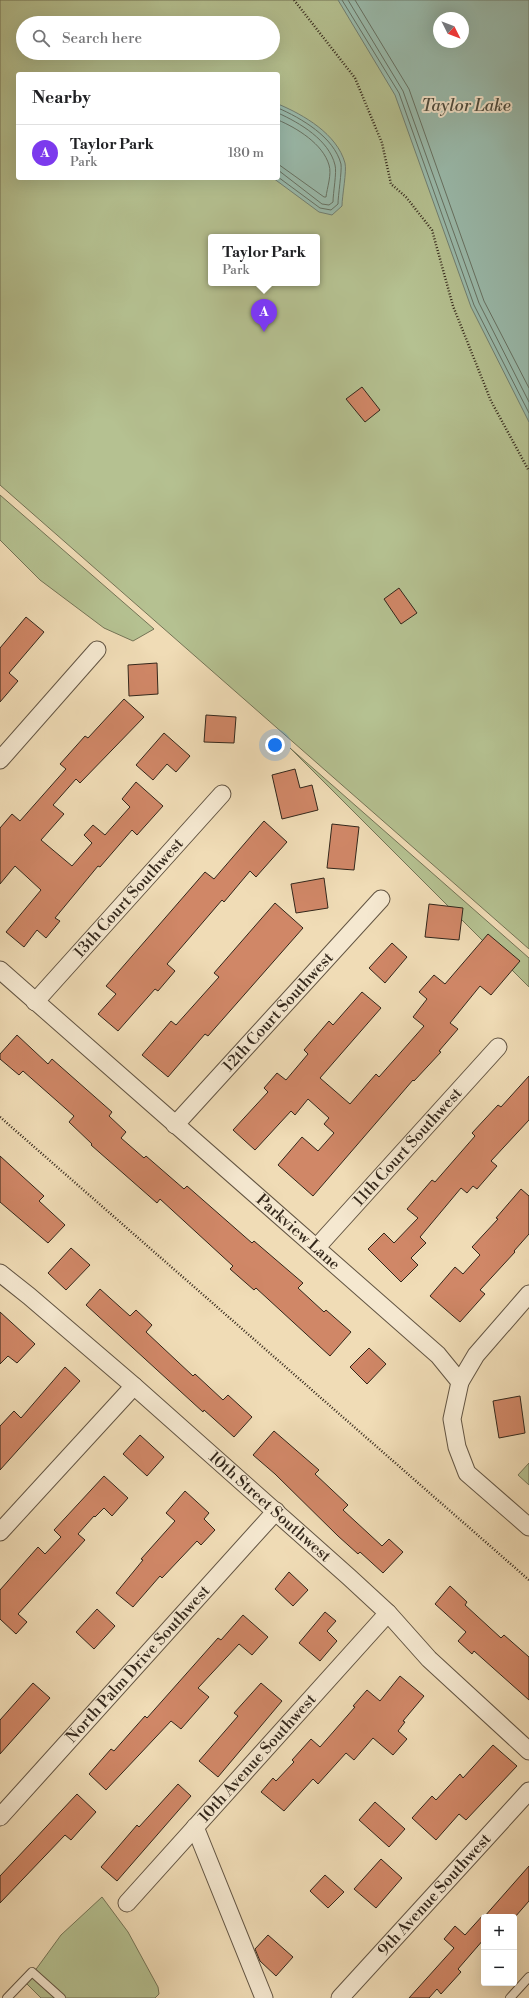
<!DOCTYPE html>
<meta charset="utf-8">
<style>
body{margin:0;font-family:"Libre Bodoni",serif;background:#f6f6f6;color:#202124}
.controls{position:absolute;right:12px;bottom:12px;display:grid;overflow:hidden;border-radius:4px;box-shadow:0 4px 16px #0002}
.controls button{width:36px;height:36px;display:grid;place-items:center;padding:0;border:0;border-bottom:1px solid #e0e0e0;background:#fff;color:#202124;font:20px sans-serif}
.compass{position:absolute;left:433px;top:12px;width:36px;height:36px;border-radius:50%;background:#fff;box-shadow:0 4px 16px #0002;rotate:132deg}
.you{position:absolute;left:275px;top:745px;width:14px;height:14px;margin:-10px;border:3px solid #fff;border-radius:50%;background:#1a73e8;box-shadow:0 0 0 6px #1a73e833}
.badge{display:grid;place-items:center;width:26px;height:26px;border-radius:50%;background:#7c3aed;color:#fff;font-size:13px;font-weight:700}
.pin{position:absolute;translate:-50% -33px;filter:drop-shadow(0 1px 2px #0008)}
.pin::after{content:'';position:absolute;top:21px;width:14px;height:12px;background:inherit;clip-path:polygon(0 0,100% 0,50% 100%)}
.popup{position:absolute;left:208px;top:234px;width:112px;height:52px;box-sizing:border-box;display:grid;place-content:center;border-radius:4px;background:#fff;filter:drop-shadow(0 1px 3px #0005);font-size:13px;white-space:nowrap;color:#757577}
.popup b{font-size:15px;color:#202124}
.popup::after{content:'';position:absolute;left:50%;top:100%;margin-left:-8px;border:8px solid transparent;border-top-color:#fff}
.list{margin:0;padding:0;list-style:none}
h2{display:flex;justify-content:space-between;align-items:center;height:52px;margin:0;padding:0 16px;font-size:17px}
h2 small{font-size:13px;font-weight:400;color:#757577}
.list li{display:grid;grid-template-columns:26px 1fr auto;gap:12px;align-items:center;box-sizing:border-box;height:56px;padding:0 16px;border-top:1px solid #e0e0e0}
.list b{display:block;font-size:15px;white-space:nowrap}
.list p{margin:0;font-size:13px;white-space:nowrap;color:#757577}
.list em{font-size:13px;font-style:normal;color:#757577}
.icon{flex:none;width:22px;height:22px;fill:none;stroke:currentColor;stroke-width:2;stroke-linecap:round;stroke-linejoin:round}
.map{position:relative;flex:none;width:529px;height:1998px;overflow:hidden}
.search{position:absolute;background:#fff;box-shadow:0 4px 16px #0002;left:16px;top:16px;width:264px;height:44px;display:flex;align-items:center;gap:10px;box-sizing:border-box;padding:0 14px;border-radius:22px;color:#757577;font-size:15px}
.panel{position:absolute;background:#fff;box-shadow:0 4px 16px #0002;left:16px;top:72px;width:264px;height:108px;border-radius:4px}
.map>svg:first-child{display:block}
.green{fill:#b5c191;stroke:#747456;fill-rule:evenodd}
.water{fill:#9abcae;stroke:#718073;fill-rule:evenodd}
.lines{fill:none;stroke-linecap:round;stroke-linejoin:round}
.shore{stroke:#667264;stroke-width:1}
.building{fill:#d08767;stroke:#33271b}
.service-casing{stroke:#625442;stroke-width:10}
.minor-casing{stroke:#625442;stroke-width:19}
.path{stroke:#33271b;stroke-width:2.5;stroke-dasharray:1 2;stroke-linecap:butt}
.service{stroke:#f5e8d0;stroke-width:8}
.minor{stroke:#f5e8d0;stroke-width:17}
.labels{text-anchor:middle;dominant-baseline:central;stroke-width:4;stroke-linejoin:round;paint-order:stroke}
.street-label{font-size:16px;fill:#33271b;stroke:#f5e8d0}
.water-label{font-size:17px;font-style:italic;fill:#4d4c40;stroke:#f5e8d0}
</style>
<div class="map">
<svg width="529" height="1998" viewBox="0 0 529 1998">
<rect width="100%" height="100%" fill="#f0dcb6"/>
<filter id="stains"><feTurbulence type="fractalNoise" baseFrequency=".005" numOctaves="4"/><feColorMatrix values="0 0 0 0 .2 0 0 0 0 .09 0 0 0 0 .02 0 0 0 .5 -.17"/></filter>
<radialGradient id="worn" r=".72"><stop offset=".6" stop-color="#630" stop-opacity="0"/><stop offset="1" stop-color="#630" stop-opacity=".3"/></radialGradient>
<path class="green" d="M0,0H529V949L0,485ZM439,18H463V42H439ZM23,23H273V53H23ZM18,74H278V178H18ZM211,237H317V283H211Z
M0,495L154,629L133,641L104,628L40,580L0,540Z
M290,748L529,958V987Z
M529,1463V1485L518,1475Z
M102,1897L128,1932L158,1987L159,1994L155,1998H41L26,1983L61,1935Z"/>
<path class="water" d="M338,0H529V422L471,307L395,95ZM439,18H463V42H439Z
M278,104C304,115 337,134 345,163C347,171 342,196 342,206L332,215L319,212L273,178H278Z"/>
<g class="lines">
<path class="shore" d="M342,0L399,93L474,305L529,413
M348,0L403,91L479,303L529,402
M355,0L409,89L484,301L529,388
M278,108C301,118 334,137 341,164C342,171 338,196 338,204L331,210L320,208L278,177
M278,113C300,123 329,140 335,165C337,172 333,193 333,202L329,205L322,204L278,170
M278,120C297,128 323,144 329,165C332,174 327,188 326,197H324L278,164"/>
</g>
<path class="building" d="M362,387L380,410L365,422L346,399Z
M399,588L417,613L401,624L384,599Z
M26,617L44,632L9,673L18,681L0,702V648Z
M157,663L158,694L129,696L128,665Z
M124,699L144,717L80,783L76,779L53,805L64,814L41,840L72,866L92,843L84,835L93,825L105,835L130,807L122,799L136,782L163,806L137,835L132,830L100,867L98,866L55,918L60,921L46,938L37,930L24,947L6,932L41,890L15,866L0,884V828L12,814L20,821L66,769L60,764L85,736L88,738Z
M206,715L236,717L234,743L204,742Z
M164,733L190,756L176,772L167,764L153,780L136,765Z
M295,769L300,788L312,785L318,810L282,819L272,775Z
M264,821L287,842L256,877L250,871L224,902L222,900L167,964L175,971L158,991L155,989L118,1031L98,1014L116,994L106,986L205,872L214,879Z
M332,824L359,827L354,870L327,868Z
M324,878L328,908L296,913L291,884Z
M275,903L303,928L208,1036L205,1034L168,1077L142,1055L171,1021L176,1025L219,977L214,973Z
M429,904L463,908L459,940L425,937Z
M488,934L520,961L491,995L480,986L450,1023L458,1029L439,1051L441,1052L414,1081L413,1080L313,1196L278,1165L302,1137L318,1151L334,1133L324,1124L329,1118L308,1099L295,1115L291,1111L255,1150L233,1130L268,1092L264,1088L277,1073L286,1080L308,1054L304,1050L329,1021L333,1025L362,992L381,1008L320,1078L350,1104L376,1074L379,1077L424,1026L413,1017L427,999L419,992L434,975L445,984Z
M392,943L407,957L385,983L369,968Z
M17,1035L48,1064L52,1059L112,1112L109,1116L126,1132L121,1138L144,1158L146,1156L184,1189L187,1186L252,1243L254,1241L303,1283L298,1288L324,1312L326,1310L351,1332L330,1356L256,1288L254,1290L230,1269L233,1266L160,1199L157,1203L91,1145L92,1144L69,1122L74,1116L23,1071L19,1075L0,1059V1054Z
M529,1076V1120L491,1161L497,1166L477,1189L473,1186L467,1193L461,1188L420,1237L426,1243L411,1258L418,1265L401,1282L368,1249L384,1233L394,1243L418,1218L407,1209L432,1180L435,1182L475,1136L472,1133L498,1105L501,1107Z
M0,1156L44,1196L39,1201L65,1225L48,1243L0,1202Z
M521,1189L529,1196V1234L514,1251L515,1252L480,1290L485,1294L460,1322L430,1296L455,1267L463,1274L480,1255L472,1247L498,1219L496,1218Z
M71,1248L90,1265L66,1290L48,1273Z
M100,1289L130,1316L136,1310L152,1325L146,1332L193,1376L195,1374L223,1400L228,1395L252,1417L234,1437L204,1410L203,1412L86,1305Z
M0,1312L35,1344L17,1363L8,1356L0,1364Z
M369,1348L386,1364L367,1384L350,1367Z
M65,1367L80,1381L0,1470V1426L14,1411L21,1418Z
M520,1396L525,1433L499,1438L493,1401Z
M274,1431L319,1470L315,1474L348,1505L343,1510L382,1546L389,1539L403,1552L383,1573L360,1552L358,1554L338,1536L275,1474L253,1455Z
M140,1435L164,1457L147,1476L123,1454Z
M104,1476L128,1498L112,1516L104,1508L95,1517L94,1516L78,1534L85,1540L18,1614L27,1622L16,1634L0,1619V1590L38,1547L45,1554L61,1537L54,1530Z
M185,1491L209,1513L204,1519L215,1530L201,1545L197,1541L162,1578L160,1576L133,1607L116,1593L143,1560L141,1559L175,1521L166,1513Z
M289,1572L308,1590L293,1606L275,1589Z
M450,1586L467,1602L465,1605L501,1638L504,1635L529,1657V1700L474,1651L472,1654L458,1641L466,1632L435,1604Z
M97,1609L115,1626L94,1649L76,1632Z
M325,1612L336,1621L327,1631L337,1641L320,1661L299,1643Z
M243,1615L268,1637L252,1655L239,1644L198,1688L209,1697L181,1729L171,1721L106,1790L89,1774L111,1749L114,1751L145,1716L147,1718L218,1638L221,1640Z
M400,1676L424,1696L403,1721L405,1722L398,1731L407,1739L393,1755L373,1738L354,1760L346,1753L318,1784L313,1779L284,1811L261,1792L273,1778L276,1781L294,1762L292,1760L311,1739L320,1747L355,1707L353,1706L367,1690L380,1701Z
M33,1683L50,1698L0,1754V1720Z
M261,1683L282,1701L218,1777L199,1761L238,1716L234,1713Z
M493,1745L517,1766L466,1820L459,1814L436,1840L412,1818L432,1796L436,1800L460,1774L463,1778Z
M178,1784L191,1796L117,1881L101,1867L137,1825L139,1827Z
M77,1794L96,1812L71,1840L65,1835L0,1903V1876Z
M375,1802L405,1829L389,1847L359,1820Z
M381,1859L402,1878L376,1908L354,1889Z
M529,1866V1901L515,1917H484Z
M325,1875L344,1892L328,1908L310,1891Z
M484,1914V1939L458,1969L461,1972L441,1994L437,1989L429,1998H409L454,1948L444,1939L455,1926L465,1935Z
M268,1935L293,1957L276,1976L260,1961L255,1949Z"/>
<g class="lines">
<g class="service-casing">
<path id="service" d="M7,1998L32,1972L61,1998
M510,1998L529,1977"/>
</g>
<g class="minor-casing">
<g id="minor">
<path d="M0,760L97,650"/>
<path id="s1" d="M0,970L438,1355L460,1382L452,1419L457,1447L467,1473L529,1527"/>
<path id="s2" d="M35,1002L222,794"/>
<path id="s3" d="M175,1125L381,899"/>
<path id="s4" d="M317,1247L498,1047"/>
<path id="s5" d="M0,1273L29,1296L134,1386L349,1577L388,1613L429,1659L529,1751"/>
<path d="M460,1382L476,1355L529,1294"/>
<path d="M0,1532L134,1386"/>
<path id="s6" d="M0,1817L276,1511"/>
<path d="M195,1827L264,1998"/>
<path id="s7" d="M127,1903L388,1613"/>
<path id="s8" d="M340,1998L529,1791"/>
</g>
</g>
<path class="path" d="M294,0L355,78L382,143L391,184L406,197L432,230L453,306L491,401L529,471
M0,1117L529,1580"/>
<use href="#service" class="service"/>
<use href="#minor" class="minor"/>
</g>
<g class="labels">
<g class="street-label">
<text stroke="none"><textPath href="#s2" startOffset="140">13th Court Southwest</textPath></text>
<text stroke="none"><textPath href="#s3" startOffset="153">12th Court Southwest</textPath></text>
<text stroke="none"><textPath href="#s4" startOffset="135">11th Court Southwest</textPath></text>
<text stroke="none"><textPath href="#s1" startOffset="397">Parkview Lane</textPath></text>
<text stroke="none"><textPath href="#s5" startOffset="357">10th Street Southwest</textPath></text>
<text stroke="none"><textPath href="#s6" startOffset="206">North Palm Drive Southwest</textPath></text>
<text stroke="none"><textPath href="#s7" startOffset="195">10th Avenue Southwest</textPath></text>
<text stroke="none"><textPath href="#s8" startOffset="140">9th Avenue Southwest</textPath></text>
</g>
<g class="water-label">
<text x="466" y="106">Taylor Lake</text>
</g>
</g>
<rect width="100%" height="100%" filter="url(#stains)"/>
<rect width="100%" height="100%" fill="url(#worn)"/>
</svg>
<div class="controls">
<button>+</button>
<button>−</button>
</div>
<svg class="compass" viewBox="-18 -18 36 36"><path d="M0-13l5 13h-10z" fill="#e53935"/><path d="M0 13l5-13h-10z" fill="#757577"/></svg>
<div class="you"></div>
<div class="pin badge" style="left:264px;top:332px">A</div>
<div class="popup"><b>Taylor Park</b>Park</div>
<div class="search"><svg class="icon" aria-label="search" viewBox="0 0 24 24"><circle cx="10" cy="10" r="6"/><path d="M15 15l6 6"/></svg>Search here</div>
<section class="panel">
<h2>Nearby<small></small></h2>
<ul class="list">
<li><span class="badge">A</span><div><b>Taylor Park</b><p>Park</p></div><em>180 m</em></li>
</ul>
</section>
</div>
